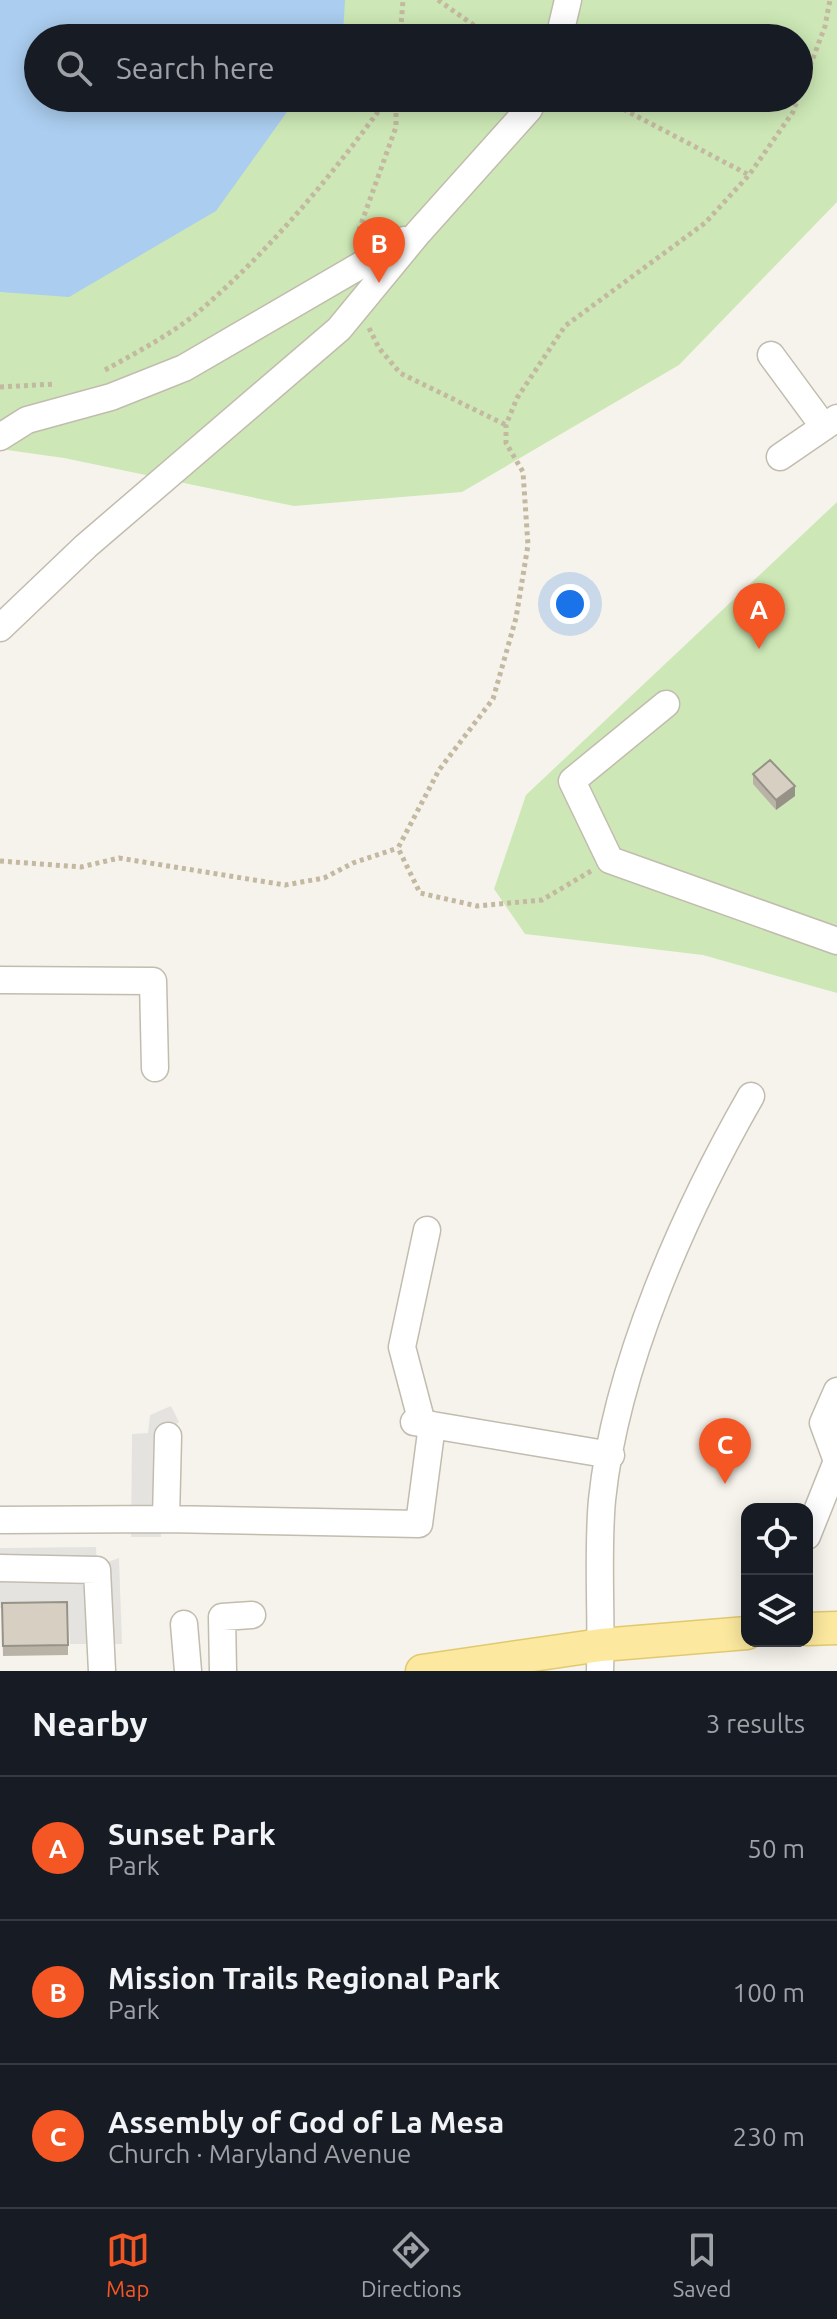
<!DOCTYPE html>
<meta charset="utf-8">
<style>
body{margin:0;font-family:Ubuntu,sans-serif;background:#20242c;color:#f1f3f6}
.controls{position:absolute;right:24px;bottom:24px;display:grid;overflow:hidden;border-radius:16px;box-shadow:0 4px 20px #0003}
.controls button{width:72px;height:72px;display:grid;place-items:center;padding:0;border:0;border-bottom:2px solid #363941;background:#171b24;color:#f1f3f6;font:40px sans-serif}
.you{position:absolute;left:570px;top:604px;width:28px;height:28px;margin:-20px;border:6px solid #fff;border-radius:50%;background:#1a73e8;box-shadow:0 0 0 12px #1a73e833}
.badge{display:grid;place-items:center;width:52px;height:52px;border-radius:50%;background:#f45624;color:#fff;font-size:26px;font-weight:700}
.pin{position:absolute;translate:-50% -66px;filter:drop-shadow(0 2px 4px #0008)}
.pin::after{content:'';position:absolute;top:42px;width:28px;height:24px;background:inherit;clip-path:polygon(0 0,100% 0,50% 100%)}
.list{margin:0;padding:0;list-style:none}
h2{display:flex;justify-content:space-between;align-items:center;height:104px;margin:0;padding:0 32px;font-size:34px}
h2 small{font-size:26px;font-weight:400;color:#9ea1a6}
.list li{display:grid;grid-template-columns:52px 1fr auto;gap:24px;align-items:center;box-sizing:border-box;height:144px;padding:0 32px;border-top:2px solid #363941}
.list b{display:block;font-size:30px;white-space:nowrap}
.list p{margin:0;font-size:26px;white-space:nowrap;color:#9ea1a6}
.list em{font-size:26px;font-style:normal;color:#9ea1a6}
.icon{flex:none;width:44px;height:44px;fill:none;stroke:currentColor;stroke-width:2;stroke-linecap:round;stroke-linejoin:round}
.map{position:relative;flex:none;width:837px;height:1671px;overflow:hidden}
.search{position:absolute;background:#171b24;box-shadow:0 4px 20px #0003;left:24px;right:24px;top:24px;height:88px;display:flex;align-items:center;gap:20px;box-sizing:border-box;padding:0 28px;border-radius:44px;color:#9ea1a6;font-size:30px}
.sheet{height:536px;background:#171b24}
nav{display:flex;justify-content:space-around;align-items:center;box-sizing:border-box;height:112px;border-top:2px solid #363941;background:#171b24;font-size:22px;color:#9ea1a6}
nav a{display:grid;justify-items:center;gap:4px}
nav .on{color:#f45624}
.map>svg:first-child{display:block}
.green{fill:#cde8b6;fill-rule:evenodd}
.parking{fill:#e5e3e0}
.water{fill:#abcdef}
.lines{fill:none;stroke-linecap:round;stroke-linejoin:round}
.minor-casing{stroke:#c1bcae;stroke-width:29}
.major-casing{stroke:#e2c96e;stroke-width:35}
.path{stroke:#c3b9a0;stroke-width:5;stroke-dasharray:4 4;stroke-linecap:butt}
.minor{stroke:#fff;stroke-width:26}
.major{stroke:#fce99f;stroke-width:32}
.wall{fill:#b9b3a7}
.shaded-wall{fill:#969288}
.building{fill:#d7d0c2;stroke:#969288;stroke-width:2}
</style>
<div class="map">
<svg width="837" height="1671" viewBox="0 0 837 1671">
<rect width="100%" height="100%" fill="#f6f3ec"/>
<path class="green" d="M0,0H837V202L679,365L462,492L294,506L64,458L0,449ZM38,38H799V98H38Z
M837,502V993L703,955L525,934L494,889L526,795Z"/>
<path class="parking" d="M171,1406L179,1422L161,1435V1537H131L132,1434L148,1433L150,1415Z
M96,1547L97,1566L119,1558L122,1644H70L68,1605L0,1608V1548Z"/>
<path class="water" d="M0,0H345L343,34L340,38H38V98H297L216,211L69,297L0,292Z"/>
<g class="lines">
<g class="minor-casing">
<path id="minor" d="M559,38L568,0
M771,355L824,427
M0,437L27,420L111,397L184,368L404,240
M780,457L837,418
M0,628L86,546L339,329L418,233L529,109L534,98
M666,704L572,781L610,860L837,941
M0,980L153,981L155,1068
M837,1391L823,1423L837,1461
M414,1422L611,1455
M422,1423L402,1347L427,1230
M168,1436L166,1519L419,1524L432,1425
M0,1520L166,1519
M807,1536L837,1461
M0,1568L97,1570L102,1671
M184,1624L188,1671
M223,1671L222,1617L252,1615
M600,1671C602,1615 597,1556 602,1500C616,1365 684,1213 751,1096"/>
</g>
<g class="major-casing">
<path id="major" d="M807,1629L837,1628
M422,1671L601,1645L747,1633"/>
</g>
<path class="path" d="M438,0L492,38
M400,38L403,0
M799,96L825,26L830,0
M602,98L749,175
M356,238L396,127V98
M369,328L379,348L400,373L506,425
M105,370C139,351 174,333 203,308C274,246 333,174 388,98
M0,387L55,384
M0,861L81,867L119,858L285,885L324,878L353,863L398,848
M591,871L542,900L477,906L420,893L398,848L439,770L493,699L516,618L528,545L523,472L506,443V425L517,398L565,326L705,223L749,175L793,112L798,98"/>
<use href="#minor" class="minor"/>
<use href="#major" class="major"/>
</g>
<path class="wall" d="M753,774L795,796L776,810L753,784Z
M2,1603L68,1645V1655L3,1656Z"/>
<path class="shaded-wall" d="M795,786V796L776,810V800Z"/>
<path class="building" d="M770,760L795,786L776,800L753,774Z
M67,1602L68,1645L3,1646L2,1603Z"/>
</svg>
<div class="controls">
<button><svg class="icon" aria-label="locate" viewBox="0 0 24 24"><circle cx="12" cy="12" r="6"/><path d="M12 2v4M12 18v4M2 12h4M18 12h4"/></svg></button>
<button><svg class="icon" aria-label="layers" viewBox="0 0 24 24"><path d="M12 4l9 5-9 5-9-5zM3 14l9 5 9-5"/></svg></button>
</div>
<div class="you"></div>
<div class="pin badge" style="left:759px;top:649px">A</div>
<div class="pin badge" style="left:379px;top:283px">B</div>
<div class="pin badge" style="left:725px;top:1484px">C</div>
<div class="search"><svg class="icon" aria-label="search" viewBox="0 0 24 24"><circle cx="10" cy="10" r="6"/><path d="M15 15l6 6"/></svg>Search here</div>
</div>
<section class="sheet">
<h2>Nearby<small>3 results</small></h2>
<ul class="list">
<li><span class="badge">A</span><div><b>Sunset Park</b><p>Park</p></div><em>50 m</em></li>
<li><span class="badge">B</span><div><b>Mission Trails Regional Park</b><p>Park</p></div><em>100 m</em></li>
<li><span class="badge">C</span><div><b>Assembly of God of La Mesa</b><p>Church · Maryland Avenue</p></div><em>230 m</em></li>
</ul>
</section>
<nav>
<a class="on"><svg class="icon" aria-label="map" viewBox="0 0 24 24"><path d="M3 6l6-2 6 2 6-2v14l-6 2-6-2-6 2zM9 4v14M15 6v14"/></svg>Map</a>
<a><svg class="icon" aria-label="directions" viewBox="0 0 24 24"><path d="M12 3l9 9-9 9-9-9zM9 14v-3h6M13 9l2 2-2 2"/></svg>Directions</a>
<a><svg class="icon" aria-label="saved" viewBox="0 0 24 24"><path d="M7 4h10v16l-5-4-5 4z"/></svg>Saved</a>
</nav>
